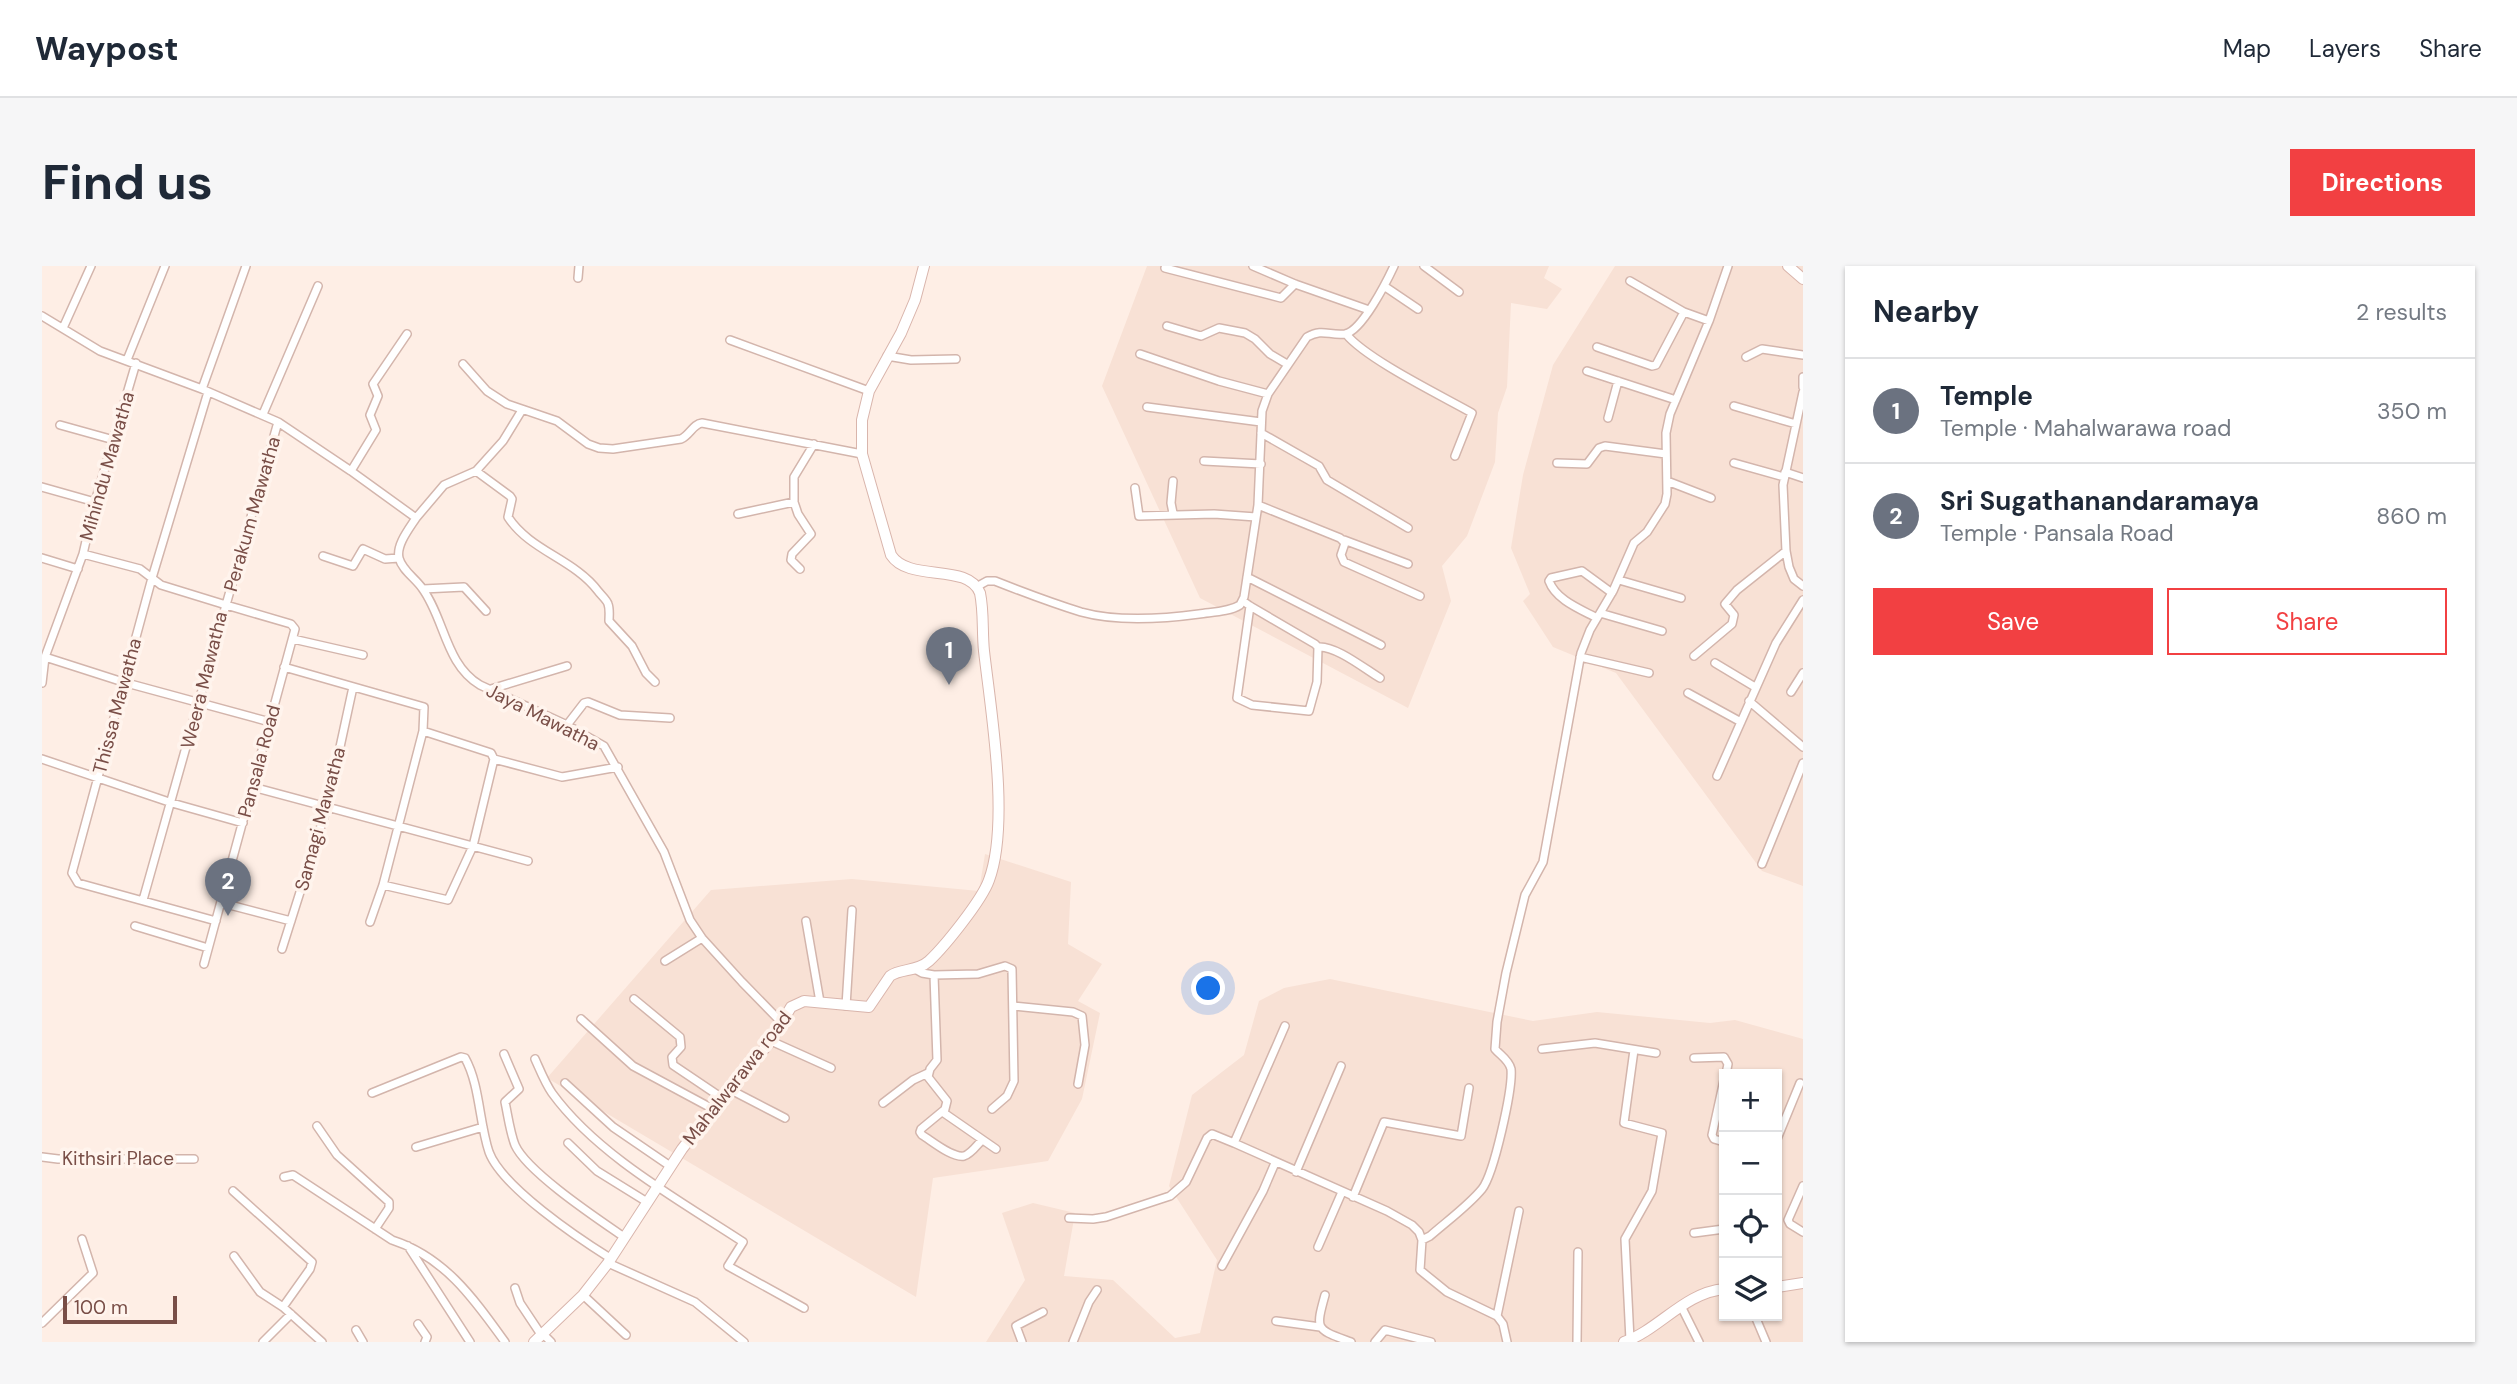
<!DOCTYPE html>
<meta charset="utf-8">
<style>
body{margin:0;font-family:"DM Sans",sans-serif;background:#f6f6f7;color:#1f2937}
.controls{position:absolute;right:21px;bottom:21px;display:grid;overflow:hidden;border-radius:0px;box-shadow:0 2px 5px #0004}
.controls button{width:63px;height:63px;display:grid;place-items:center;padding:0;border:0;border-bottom:2px solid #e0e1e3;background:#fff;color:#1f2937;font:35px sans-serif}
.scale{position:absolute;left:21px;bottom:18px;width:114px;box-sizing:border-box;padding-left:7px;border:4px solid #794e47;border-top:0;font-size:19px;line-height:24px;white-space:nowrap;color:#794e47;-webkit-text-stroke:5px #fff4ed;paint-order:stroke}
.you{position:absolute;left:1167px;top:723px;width:24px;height:24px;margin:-18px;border:5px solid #fff;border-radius:50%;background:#1a73e8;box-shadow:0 0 0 10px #1a73e833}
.badge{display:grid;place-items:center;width:46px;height:46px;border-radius:50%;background:#f24042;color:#fff;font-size:23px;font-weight:700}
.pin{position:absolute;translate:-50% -58px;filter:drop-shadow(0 2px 4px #0008)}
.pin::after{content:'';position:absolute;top:37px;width:24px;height:21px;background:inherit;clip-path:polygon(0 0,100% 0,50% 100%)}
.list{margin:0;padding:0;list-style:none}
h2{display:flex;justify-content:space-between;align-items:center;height:91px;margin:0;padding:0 28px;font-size:30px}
h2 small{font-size:23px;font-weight:400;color:#747a83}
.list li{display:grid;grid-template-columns:46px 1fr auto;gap:21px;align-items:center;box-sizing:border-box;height:105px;padding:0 28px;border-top:2px solid #e0e1e3}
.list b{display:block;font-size:26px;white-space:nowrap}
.list p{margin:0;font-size:23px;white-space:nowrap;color:#747a83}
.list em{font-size:23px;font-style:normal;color:#747a83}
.actions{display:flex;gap:14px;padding:21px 28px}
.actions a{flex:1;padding:16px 0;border:2px solid #f24042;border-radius:0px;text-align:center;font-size:24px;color:#f24042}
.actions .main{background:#f24042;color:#fff}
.icon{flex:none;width:38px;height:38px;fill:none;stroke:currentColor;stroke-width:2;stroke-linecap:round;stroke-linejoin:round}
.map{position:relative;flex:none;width:1761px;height:1076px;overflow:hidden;border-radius:0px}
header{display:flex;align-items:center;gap:42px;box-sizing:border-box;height:98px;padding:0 35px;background:#fff;border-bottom:2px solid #e0e1e3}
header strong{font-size:33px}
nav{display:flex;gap:38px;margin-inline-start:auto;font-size:24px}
.intro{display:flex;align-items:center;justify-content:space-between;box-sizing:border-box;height:168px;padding:0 42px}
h1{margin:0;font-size:49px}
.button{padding:18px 32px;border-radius:0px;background:#f24042;color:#fff;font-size:24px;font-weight:700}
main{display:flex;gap:42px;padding:0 42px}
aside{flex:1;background:#fff;border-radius:0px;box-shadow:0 2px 5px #0004}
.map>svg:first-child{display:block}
.residential{fill:#f8e1d5;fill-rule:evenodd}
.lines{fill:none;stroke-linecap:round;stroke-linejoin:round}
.street-casing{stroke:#d3b5ac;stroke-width:10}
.secondary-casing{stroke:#d9b5ac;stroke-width:12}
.street{stroke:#fff;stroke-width:7}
.secondary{stroke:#fff;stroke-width:10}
.labels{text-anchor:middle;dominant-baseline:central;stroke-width:7;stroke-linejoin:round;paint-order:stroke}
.street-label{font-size:19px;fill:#794e47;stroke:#fff4ed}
</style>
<header>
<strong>Waypost</strong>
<nav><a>Map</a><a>Layers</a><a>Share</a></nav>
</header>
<div class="intro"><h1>Find us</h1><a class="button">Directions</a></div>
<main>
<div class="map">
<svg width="1761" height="1076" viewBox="0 0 1761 1076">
<rect width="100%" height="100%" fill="#feeee5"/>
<path class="residential" d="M1105,0H1507L1502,12L1520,23L1505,43L1469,37L1465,121L1456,147L1453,196L1425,270L1400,300L1409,335L1366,442L1158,332L1060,120Z
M1573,0H1761V620L1720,605L1574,407L1511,381L1481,335L1488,328L1469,282L1481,209L1511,99Z
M943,588L1029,616L1026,678L1060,698L1036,735L1058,747L1040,833L1006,895L891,912L874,1031L505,812L669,624L810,613L937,625Z
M1288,713L1491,755L1555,746L1668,757L1693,754L1761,773V1076H944L983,1014L960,947L991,937L1033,947L1022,1010L1071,1014L1133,1072L1158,1067L1175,994L1127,920L1150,829L1202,789L1217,735L1242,722ZM1682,808H1735V1050H1682Z"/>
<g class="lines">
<g class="street-casing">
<path id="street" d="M1211,0L1253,18L1327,44
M1382,0L1417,26
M1123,2L1239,32L1253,18
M536,12L537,0
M1588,15L1642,46
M1342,20L1376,43
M0,50L58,85L160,123L236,156L309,205L374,252C367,263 354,279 357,292C360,304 373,312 380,322C403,353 403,398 438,419L525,459L562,480L622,586L648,654L660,672L700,716L740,757
M1125,60L1159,70L1177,62L1203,67L1213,73L1228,88L1245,98
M21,62L49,0
M1304,68C1324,93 1400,130 1430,147L1413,190
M688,74L827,125
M1555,81L1610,100L1614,99L1642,46L1667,55
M1098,88L1177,115L1226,128
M845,90L869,94L914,93
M1704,91L1720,83L1761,89
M85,94L123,0
M421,98L445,125L465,138L515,155L546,178L557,182L571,183L639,173C648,169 651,158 660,157L820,188
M1545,105L1634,134
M1761,111V121
M160,123L204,0
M166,126L110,312L30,607L36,617L174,655
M1761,126L1741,219L1744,285L1747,301L1752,313L1761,320
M1692,140L1754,158
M1105,141L1219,156
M221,148L276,20
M1566,152L1576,115
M18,159L72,174
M1219,167L1277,200L1285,214L1366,262
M1162,195L1219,198
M1515,197L1545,198L1557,182L1563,180L1624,188
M1692,197L1742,211
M309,205L334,164L328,149L336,130L331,118L365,68
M434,205L468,230L470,233L466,251C488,285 532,293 556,325C559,329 565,334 566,338C568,343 567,350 567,355L590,380L604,407L613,416
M1743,206L1761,212
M1625,215L1669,232
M0,221L53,236
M1093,222L1097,250L1172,248L1214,251
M752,236L756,248L769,268L750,288L749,294L758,303
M1216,239L1298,272L1303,277L1299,289L1302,296L1378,330
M1131,247L1129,237L1131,215
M696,248L752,236V211L772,178
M374,252L402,219L434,205L461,175L480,144
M1302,274L1366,298
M41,288L98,303L119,319L184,339L101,634
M281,290L311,300L321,283L343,293L357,292
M0,292L36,303
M1205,311L1339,379
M1577,314L1639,332
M936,320L945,315H953C981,326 1010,337 1039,346C1075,356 1120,353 1157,348C1170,346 1187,346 1198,339L1202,331L1216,239L1220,145L1226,128L1265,71C1281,62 1287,70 1303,68C1320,65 1345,15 1352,0
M381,323L422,321L444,345
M1201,335L1208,340L1273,378L1276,381L1275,416L1267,445L1210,439L1195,432L1208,340
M1558,347L1620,365
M1555,352C1538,343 1514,334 1507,315L1509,312L1540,305L1570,327
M251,373L321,389
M1276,381C1293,379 1323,403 1338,412
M1652,390L1690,358L1692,349L1683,338L1695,324L1744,285
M3,391L81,416L228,456
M1538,391L1607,407
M1673,397L1713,421
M242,401L382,441L381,465L341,619L328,656
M0,417L3,391L41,288L53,236L94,97
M449,423L525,400
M1749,426L1761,407
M1646,427L1699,456
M1707,435L1761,481
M525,459L542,437L546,436L578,449L628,452
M0,493L130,537L201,557
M452,493L520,511L576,501
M1675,510L1734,377L1761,334
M211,521L486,595
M1720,598L1761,497
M341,619L406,634L431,580L452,493L449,487L381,465
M180,637L249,655
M764,655L778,736
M93,660L166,682
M240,683L285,541L311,421
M623,695L660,672
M162,698L253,363L249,358L184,339L236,156
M873,703L880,707L892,709L895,794L888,803L886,811L905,835L902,847L954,883
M892,709L936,708L963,700L970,703L972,815L965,830L950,843
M592,733L638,771L639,781L630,791L631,799L680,832
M804,740L810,644
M972,740L1031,746L1040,750L1043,779L1036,818
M539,753L591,800L671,843
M1243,760L1192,877L1345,945L1370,959L1377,966L1380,974L1378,1004L1405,1026L1455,1050L1461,1058L1465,1076
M729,775L789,802
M1500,783L1553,777L1614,787
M462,788L477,823L463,836C466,850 468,866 473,879C485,906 556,953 582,971
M1652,792L1682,791L1686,798L1684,808
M493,793C498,804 503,817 510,827C555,889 637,934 701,976L686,1000L762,1042
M1682,814L1670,869L1672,873L1682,876
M523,817L571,861L628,900
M687,823L743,852
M330,827L419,791L423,792C438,819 437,856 447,886C460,921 536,972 568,992
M841,837L871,814L886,807
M902,844L879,863L878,866L880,869C890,875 910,892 922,890C929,888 935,879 940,874
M275,860L295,889L347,936V942L333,963
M1735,873L1758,817
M526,877L555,905L605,936
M374,881L441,861
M0,891L16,893H152
M1254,906L1299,800
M242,911L251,909L350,974C403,991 432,1033 463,1076
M1761,920L1746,954L1748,958L1761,966
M191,925L270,996L268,1003L241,1041
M1311,931L1342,856L1419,870L1427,822
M1027,952L1051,953L1064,951L1128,930L1144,916L1165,872L1170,868L1192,877
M1652,967L1682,963
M1380,974L1388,970C1405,955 1426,940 1440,923C1452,908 1471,822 1469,803C1467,794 1458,789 1453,783L1455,756L1464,707L1483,629L1501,596L1539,387L1548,364L1571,325L1592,277L1605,266L1623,238L1625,228L1624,167L1628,148L1667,55L1686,0
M366,980L428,1076
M1276,981L1300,926
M192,990L218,1026L241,1041L280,1076
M566,997L653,1036L702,1076
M1180,1000L1221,925L1233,897
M473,1022L478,1037L500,1070
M541,1029L584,1069
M1283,1029C1273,1065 1274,1063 1309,1076
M1639,1040L1657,1076
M1455,1050L1477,945
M1713,1050L1724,1076
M1234,1055L1278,1061
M0,1057L51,1007L40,973
M376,1058L385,1071L383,1076
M314,1064L321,1076
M501,1068L509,1076
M1588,1074L1583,973L1610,925L1620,867L1582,857L1592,784
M221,1076L249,1048
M980,1076L974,1060L1001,1046
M1031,1076L1047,1036L1055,1024
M1333,1076L1343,1064L1389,1076
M1535,1076L1536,986"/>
</g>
<g class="secondary-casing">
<path id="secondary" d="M1746,0L1761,13
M1735,1021L1761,1017
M492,1076L541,1029L566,997L640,883L687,823L729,775L749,741L762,735L827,741L848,710C859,702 875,706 887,695C903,680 940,634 947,614C968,557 949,446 942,385C940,366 942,346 938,327C926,296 867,317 849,289L820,188V154L827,125L859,67L873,34L882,0
M1582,1076C1618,1063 1642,1027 1682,1023"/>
</g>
<use href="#street" class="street"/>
<use href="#secondary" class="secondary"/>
</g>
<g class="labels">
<g class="street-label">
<text transform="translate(65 200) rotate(-74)">Mihindu Mawatha</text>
<text transform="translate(210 248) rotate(-74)">Perakum Mawatha</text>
<text transform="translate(162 414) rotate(-76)">Weera Mawatha</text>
<text transform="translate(75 440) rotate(-75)">Thissa Mawatha</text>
<text transform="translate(501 451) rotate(27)">Jaya Mawatha</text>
<text transform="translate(217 495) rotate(-75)">Pansala Road</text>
<text transform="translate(278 553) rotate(-75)">Samagi Mawatha</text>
<text transform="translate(695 812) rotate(-52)">Mahalwarawa road</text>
<text x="76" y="892">Kithsiri Place</text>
</g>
</g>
</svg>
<div class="controls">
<button>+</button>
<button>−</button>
<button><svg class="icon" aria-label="locate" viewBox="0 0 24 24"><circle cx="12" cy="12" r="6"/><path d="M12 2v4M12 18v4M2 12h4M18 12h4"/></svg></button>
<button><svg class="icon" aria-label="layers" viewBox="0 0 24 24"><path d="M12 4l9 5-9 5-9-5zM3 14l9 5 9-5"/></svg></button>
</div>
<div class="scale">100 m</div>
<div class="you"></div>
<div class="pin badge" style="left:907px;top:419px;background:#6b7280">1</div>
<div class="pin badge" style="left:186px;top:650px;background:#6b7280">2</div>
</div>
<aside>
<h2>Nearby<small>2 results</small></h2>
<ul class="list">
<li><span class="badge" style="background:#6b7280">1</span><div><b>Temple</b><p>Temple · Mahalwarawa road</p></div><em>350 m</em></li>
<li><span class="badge" style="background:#6b7280">2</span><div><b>Sri Sugathanandaramaya</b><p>Temple · Pansala Road</p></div><em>860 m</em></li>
</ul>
<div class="actions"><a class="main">Save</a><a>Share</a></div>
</aside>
</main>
